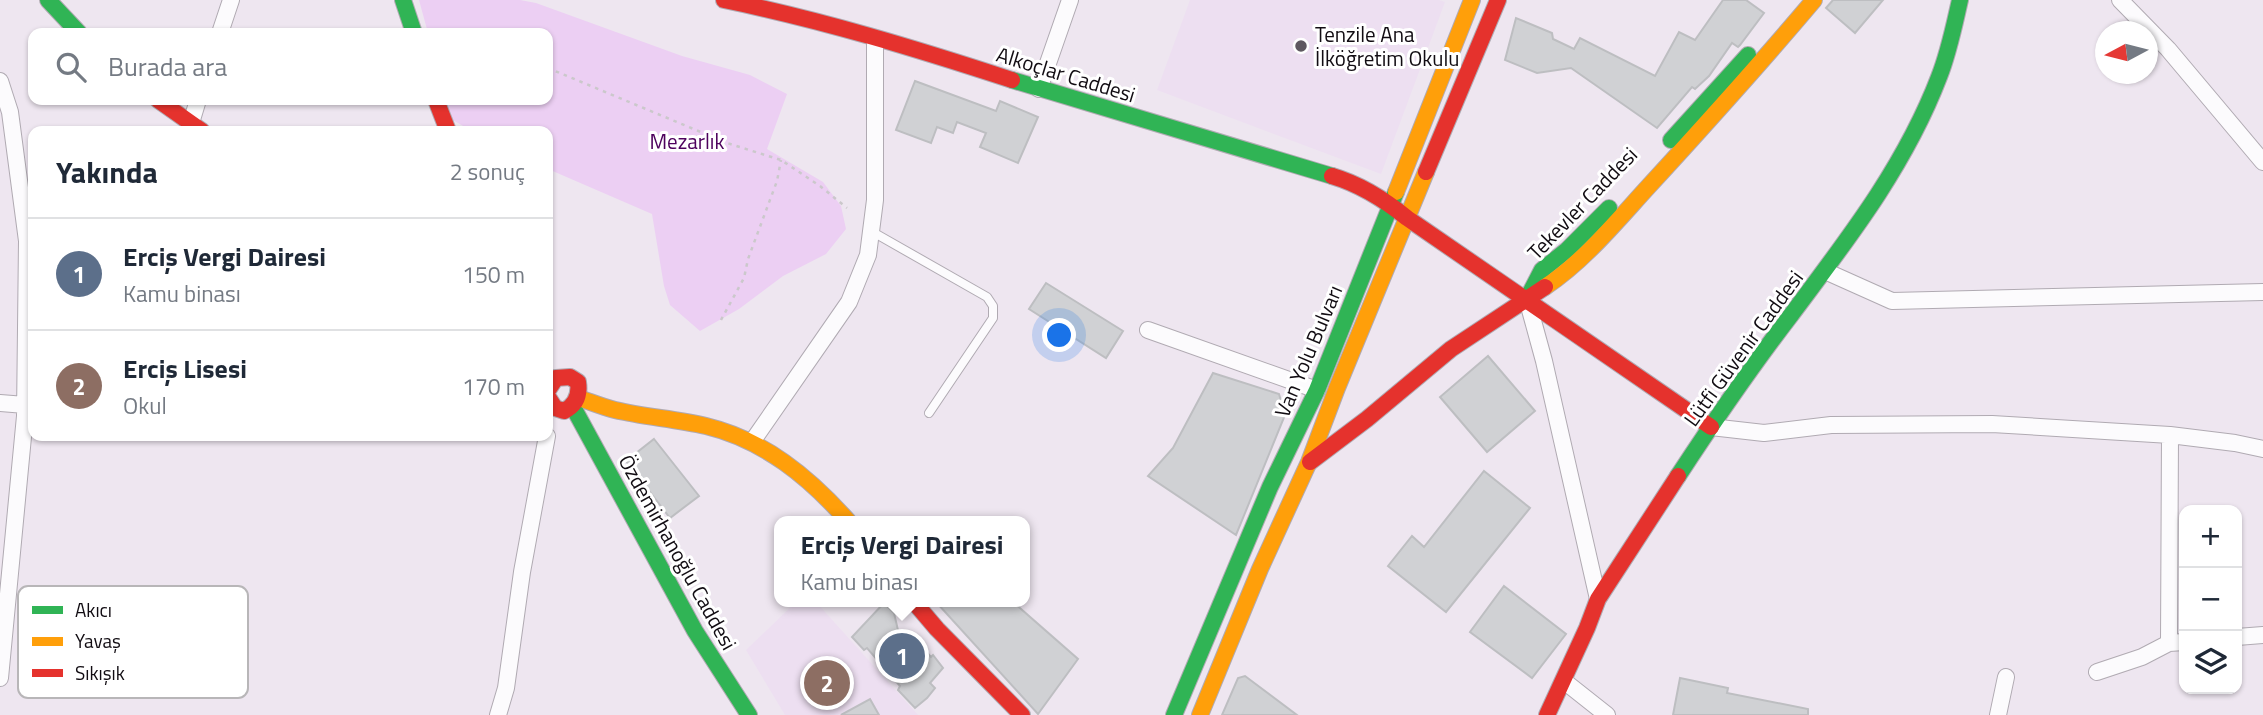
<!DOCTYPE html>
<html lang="tr">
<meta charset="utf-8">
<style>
body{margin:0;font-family:"Titillium Web",sans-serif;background:#f6f6f7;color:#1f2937}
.controls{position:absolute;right:21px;bottom:21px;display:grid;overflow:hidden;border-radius:14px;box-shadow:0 2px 5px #0004}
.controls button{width:63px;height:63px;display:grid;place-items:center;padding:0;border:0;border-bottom:2px solid #e0e1e3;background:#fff;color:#1f2937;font:35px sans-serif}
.compass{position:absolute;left:2095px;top:21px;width:63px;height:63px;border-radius:50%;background:#fff;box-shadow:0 2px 5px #0004;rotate:263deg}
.you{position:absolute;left:1060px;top:336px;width:24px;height:24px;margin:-18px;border:5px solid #fff;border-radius:50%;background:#1a73e8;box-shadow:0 0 0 10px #1a73e833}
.badge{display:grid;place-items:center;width:46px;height:46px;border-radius:50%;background:#0f766e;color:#fff;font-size:23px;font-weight:700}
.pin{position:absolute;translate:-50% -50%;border:4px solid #fff;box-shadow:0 2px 7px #0006}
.popup{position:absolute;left:774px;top:516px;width:256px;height:91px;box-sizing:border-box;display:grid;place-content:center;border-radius:14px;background:#fff;filter:drop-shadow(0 2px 5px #0005);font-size:23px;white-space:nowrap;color:#747a83}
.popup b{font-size:26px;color:#1f2937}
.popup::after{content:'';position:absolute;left:50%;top:100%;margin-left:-14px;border:14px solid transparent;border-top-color:#fff}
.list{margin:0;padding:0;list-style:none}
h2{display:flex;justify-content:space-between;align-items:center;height:91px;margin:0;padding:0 28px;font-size:30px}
h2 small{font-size:23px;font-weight:400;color:#747a83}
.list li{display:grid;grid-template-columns:46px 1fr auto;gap:21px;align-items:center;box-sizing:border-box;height:112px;padding:0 28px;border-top:2px solid #e0e1e3}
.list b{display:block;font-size:26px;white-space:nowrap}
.list p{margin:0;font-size:23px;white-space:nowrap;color:#747a83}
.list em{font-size:23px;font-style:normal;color:#747a83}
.icon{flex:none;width:38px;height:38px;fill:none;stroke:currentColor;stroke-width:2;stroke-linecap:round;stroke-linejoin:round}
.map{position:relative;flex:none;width:2263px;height:715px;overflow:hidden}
.search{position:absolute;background:#fff;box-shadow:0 2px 5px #0004;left:28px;top:28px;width:525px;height:77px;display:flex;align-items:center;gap:18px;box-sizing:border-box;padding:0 24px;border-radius:14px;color:#747a83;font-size:26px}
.panel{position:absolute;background:#fff;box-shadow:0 2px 5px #0004;left:28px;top:126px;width:525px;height:315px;border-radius:14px}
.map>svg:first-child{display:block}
.built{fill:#eddff1}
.green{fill:#eccff3}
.building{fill:#d0d1d4;stroke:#bdbec1;stroke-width:2}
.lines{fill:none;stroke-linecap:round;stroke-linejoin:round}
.lane-casing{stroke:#b0aab2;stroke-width:10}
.street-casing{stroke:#b0aab2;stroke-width:18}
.fast-casing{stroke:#b0aab2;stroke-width:18}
.slow-casing{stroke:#b0aab2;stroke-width:18}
.jam-casing{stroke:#b0aab2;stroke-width:18}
.path{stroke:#cbc8cb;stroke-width:2.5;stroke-dasharray:3.5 5;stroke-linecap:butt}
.lane{stroke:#fcfbfd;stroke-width:8}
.street{stroke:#fcfbfd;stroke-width:16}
.fast{stroke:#30b455;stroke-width:16}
.slow{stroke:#ff9f0a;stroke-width:16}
.jam{stroke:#e5322d;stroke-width:16}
.poi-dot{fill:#5e5860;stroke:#fff;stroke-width:2.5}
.labels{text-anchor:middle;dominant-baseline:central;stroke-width:6;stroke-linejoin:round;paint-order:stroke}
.poi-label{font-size:21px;fill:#110c12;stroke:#fff;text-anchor:start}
.street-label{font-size:21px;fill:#110c12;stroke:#fff}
.park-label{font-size:21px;fill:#4d015d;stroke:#fff}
.key{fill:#fff;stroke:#b8b6b8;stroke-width:2}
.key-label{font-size:19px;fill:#110c12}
</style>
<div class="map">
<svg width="2263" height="715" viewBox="0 0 2263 715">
<rect width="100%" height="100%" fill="#eee6f0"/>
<path class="built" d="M1190,0H1439L1445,2L1381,174L1157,90Z
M796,602H816L918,715H785L746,650Z"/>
<path class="green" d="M419,0H520L536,3L682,56L750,75L787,94L767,149L823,182L841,206L846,229L826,254L783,276L739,309L700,331L670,305L664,286L652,214L548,169V131H472L451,119L446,100H548V33H428Z"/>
<path class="building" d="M1723,0H1746L1764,13L1740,45L1738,47L1732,43L1709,76L1695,89L1692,87L1657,128L1571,68L1537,73L1505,60L1516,18L1552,33L1553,39L1574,49L1580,38L1655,76L1679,32L1695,40Z
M1833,0H1883L1855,33L1826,8Z
M915,81L996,111L1000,101L1038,117L1018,163L980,147L986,133L957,122L953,133L937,127L931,143L896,130Z
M1046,283L1123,331L1106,358L1029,309Z
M1488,356L1535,411L1487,452L1440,397Z
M1213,373L1279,394L1285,415L1236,535L1148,476L1173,448Z
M654,439L699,496L670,518L626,461Z
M1484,471L1530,508L1446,612L1388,566L1412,536L1424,547Z
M1504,586L1566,634L1532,678L1470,632Z
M936,602H1013L1078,659L1038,714Z
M884,603L894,613L900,639L907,631L931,657L933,655L943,668L930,683L935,688L927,698L915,708L898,690L900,686L867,648L864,650L852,637Z
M1245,676L1297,715H1222L1238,678Z
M1680,678L1728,688L1727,693L1808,709V715H1673Z
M870,699L879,715H841Z"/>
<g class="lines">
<g class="lane-casing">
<path id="lane" d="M871,231L987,297L993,306V318L929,413"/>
</g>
<g class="street-casing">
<path id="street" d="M2120,0L2168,49L2263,162
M220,33L231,0
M0,81L10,112L27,241L25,416L0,678
M1039,89L1070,0
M191,123L198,100
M1825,271L1892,301L2263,292
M1527,299L1544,361L1598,599
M1148,330L1317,390
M0,403L25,405
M1711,427L1764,433L1831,425L1992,424L2170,435L2235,443L2263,449
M752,442L849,302L868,255L875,200V38
M2237,637L2263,635
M2169,643L2170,435
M2097,672L2142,657L2169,643L2184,642
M1564,681L1607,715
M498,715L506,688L522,572L547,436
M1998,715L2006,677"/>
</g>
<g class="fast-casing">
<path id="fast" d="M48,0L79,33
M403,0L414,33
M1012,80L1332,176
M1671,140L1748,55
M1528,297L1542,270L1567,250L1609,208
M573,407L695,631L749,715
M1678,476C1714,421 1751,367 1791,315C1848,239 1905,166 1939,77C1949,52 1954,26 1960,0
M1174,715L1270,487L1317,390L1396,192"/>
</g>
<g class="slow-casing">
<path id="slow" d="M1396,192L1472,0
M1545,287C1584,261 1616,222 1648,187C1704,126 1760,64 1814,0
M579,398C591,402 603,407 615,410C645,417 676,419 706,426C764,440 809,477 848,521
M1200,715L1260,569L1309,462L1337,388L1426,172"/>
</g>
<g class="jam-casing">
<path id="jam" d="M724,0C822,20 917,49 1012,80
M158,100L202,131
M436,100L448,131
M1426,172L1498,0
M1332,176C1359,184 1385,200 1407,218L1711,427
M548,390L556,378L570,377L578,382C580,395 576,405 564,411L555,408L548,397
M1310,462L1367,419L1451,349L1545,287
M914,602L937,629L1022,715
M1547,715L1587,628L1598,599L1678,476"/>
</g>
<path class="path" d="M548,68L727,143L781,160L820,186L847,208
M721,320L744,278L748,259L777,181L781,160"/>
<use href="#lane" class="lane"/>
<use href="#street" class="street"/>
<use href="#fast" class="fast"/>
<use href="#slow" class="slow"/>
<use href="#jam" class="jam"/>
</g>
<circle class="poi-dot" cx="1301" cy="46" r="7"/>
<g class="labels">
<g class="poi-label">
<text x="1315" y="34">Tenzile Ana<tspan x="1315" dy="24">İlköğretim Okulu</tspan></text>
</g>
<g class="street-label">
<text transform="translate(1066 74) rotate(17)">Alkoçlar Caddesi</text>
<text transform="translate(1582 203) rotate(-46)">Tekevler Caddesi</text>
<text transform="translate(1743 348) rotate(-54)">Lütfi Güvenir Caddesi</text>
<text transform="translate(1308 351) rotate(-67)">Van Yolu Bulvarı</text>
<text transform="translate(678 552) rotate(61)">Özdemirhanoğlu Caddesi</text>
</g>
<g class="park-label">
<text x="687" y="141">Mezarlık</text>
</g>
</g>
<rect x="18" y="586" width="230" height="112" rx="10" class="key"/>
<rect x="32" y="606" width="31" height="8" fill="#30b455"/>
<rect x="32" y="637" width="31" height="9" fill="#ff9f0a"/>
<rect x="32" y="669" width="31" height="8" fill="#e5322d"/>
<g class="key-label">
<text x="75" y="617">Akıcı</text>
<text x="75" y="648">Yavaş</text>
<text x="75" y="680">Sıkışık</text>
</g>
</svg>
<div class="controls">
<button>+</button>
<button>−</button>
<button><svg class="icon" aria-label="layers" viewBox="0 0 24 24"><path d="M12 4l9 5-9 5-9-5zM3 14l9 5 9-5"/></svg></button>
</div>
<svg class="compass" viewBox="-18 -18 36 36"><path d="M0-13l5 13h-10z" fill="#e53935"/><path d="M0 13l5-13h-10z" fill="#747a83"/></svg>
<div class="you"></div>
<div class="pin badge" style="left:902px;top:656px;background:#5c6f8a">1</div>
<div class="popup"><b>Erciş Vergi Dairesi</b>Kamu binası</div>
<div class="pin badge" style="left:827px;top:683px;background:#8d6e63">2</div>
<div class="search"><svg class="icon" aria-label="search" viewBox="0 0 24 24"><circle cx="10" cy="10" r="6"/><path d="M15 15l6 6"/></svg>Burada ara</div>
<section class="panel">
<h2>Yakında<small>2 sonuç</small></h2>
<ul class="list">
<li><span class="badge" style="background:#5c6f8a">1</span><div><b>Erciş Vergi Dairesi</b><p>Kamu binası</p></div><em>150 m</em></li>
<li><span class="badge" style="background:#8d6e63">2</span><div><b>Erciş Lisesi</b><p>Okul</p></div><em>170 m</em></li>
</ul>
</section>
</div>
